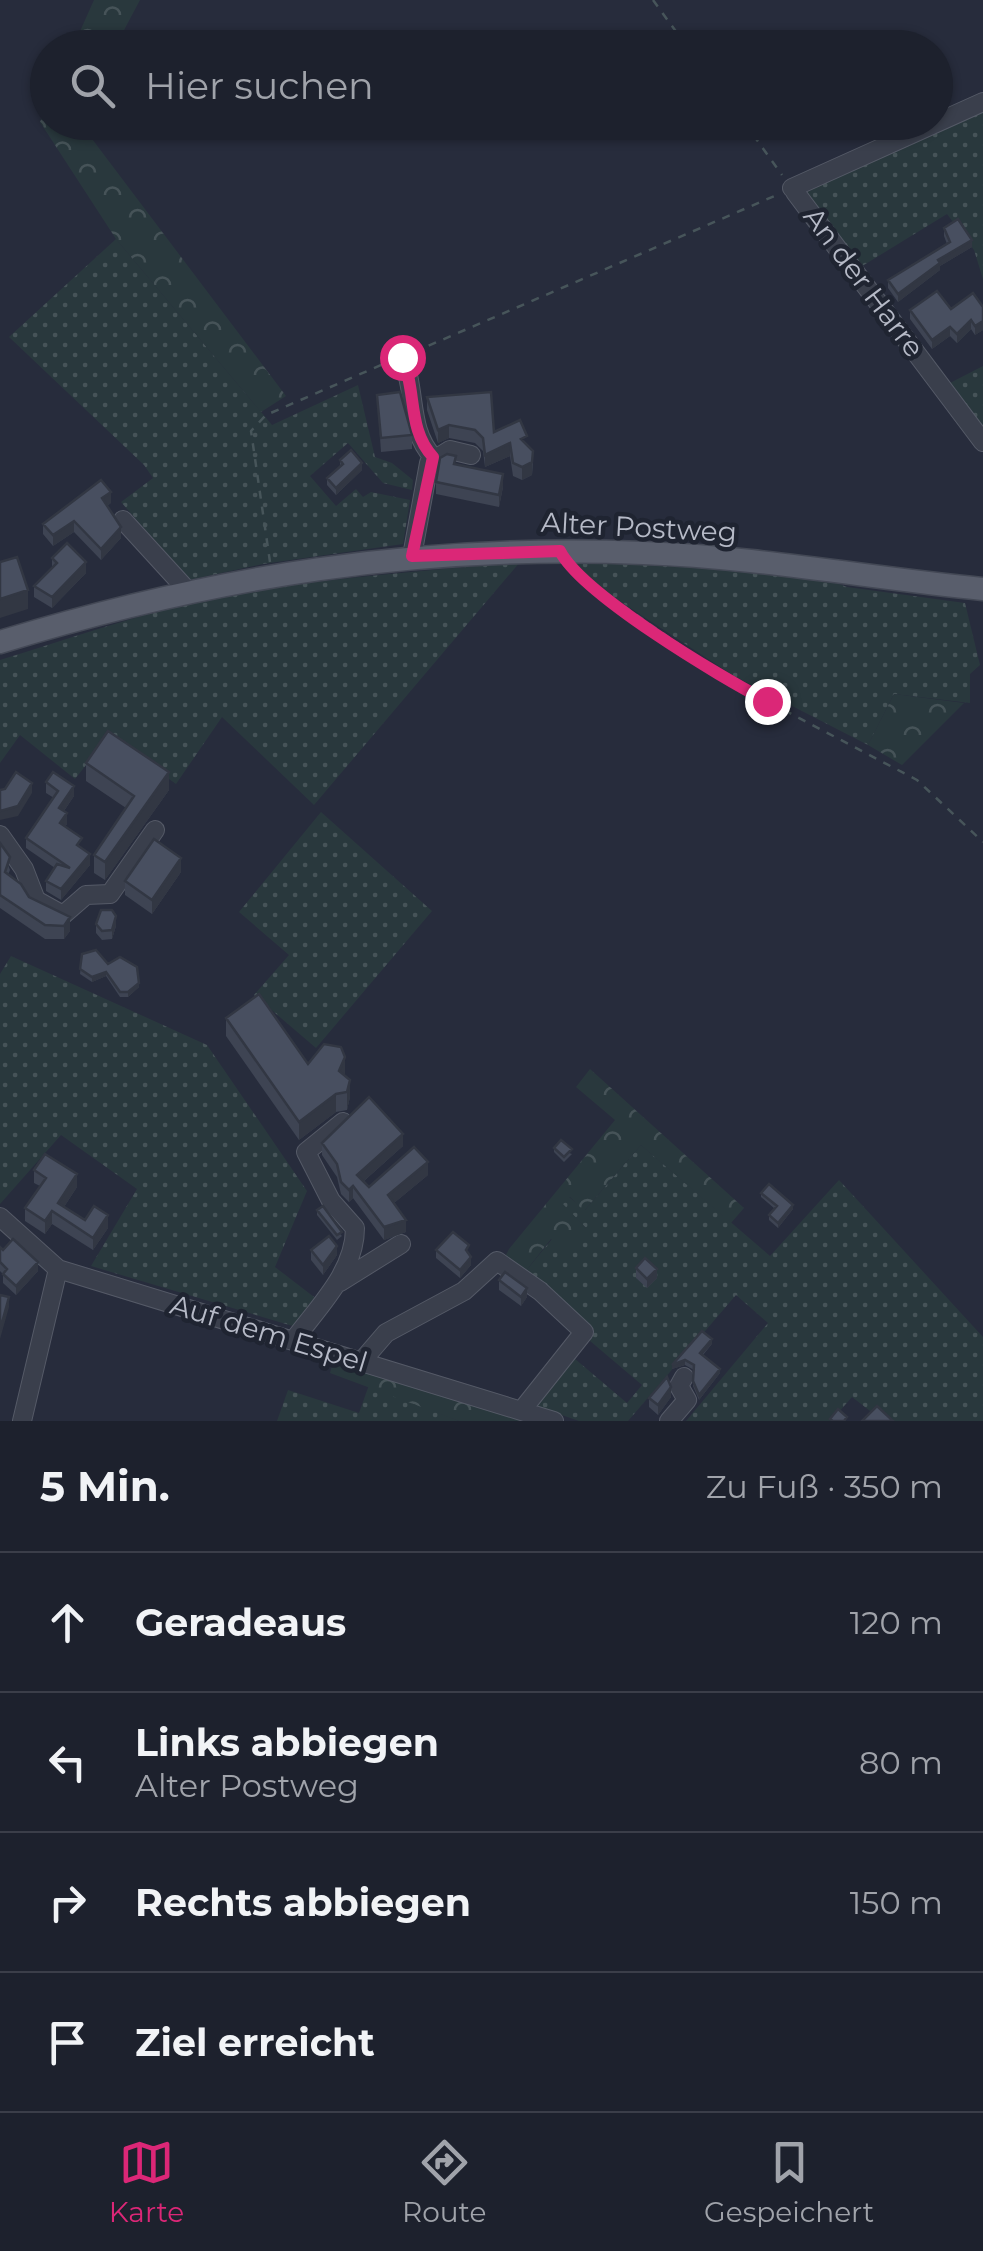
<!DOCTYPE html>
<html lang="de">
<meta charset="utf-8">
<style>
body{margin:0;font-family:Montserrat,sans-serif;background:#2a2e39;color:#f1f3f6}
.stop{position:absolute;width:30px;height:30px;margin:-22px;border:8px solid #db2777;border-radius:50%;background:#fff}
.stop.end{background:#db2777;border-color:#fff;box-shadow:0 2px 10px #0008}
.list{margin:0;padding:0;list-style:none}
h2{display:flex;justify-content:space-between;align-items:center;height:130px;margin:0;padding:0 40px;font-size:42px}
h2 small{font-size:32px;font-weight:400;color:#a0a3aa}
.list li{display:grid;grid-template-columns:65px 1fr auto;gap:30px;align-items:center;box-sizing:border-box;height:140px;padding:0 40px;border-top:2px solid #3b3e49}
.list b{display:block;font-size:38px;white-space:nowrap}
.list p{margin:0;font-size:32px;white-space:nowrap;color:#a0a3aa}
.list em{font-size:32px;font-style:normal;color:#a0a3aa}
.icon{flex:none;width:55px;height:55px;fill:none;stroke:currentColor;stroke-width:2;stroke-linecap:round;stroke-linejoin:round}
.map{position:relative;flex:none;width:983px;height:1421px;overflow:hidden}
.search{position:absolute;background:#1d212d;box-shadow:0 2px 8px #0004;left:30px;right:30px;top:30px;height:110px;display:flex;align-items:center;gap:25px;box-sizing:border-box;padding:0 35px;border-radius:55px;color:#a0a3aa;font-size:38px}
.sheet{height:690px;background:#1d212d}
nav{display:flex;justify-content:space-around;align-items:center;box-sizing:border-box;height:140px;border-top:2px solid #3b3e49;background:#1d212d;font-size:28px;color:#a0a3aa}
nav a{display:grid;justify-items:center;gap:5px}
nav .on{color:#db2777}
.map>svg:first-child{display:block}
.grass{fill:url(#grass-dots)}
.forest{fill:url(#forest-crowns)}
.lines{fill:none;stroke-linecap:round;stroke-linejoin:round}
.minor-casing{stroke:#555a67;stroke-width:20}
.major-casing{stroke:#434855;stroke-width:25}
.path{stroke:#47555a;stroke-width:2.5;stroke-dasharray:8 8;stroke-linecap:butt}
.minor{stroke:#3a3f4c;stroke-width:18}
.major{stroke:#595e6c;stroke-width:22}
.wall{fill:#3e4453}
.shaded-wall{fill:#323743}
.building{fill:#484f60;stroke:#323743;stroke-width:2.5}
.route{stroke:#db2777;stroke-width:12}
.labels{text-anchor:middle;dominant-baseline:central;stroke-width:9;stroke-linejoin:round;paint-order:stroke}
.street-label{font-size:28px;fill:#b6bac7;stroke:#1f2431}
</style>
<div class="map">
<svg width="983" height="1421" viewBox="0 0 983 1421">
<defs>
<pattern id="grass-dots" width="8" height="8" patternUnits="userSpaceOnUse" patternTransform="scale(2.5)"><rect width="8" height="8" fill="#29383d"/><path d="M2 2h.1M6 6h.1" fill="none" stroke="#465358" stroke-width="1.8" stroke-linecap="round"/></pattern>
<pattern id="forest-crowns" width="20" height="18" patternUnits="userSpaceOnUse" patternTransform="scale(2.5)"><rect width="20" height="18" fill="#29383d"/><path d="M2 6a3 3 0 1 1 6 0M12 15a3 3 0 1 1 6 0" fill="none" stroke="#465358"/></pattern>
</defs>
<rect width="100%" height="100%" fill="#272c3c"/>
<path class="grass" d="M983,112V279L974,250L947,214L859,268L807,195L810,187Z
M116,239L272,425L358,385L375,457L392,463L413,480L412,490L383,483L348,443L310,476L336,506L356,489L363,497L371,492L410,500L403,544L263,564L189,580L121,502L153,478L144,465L9,337Z
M983,366V434L946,385Z
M579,556L825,579L847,587L965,603L980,665L970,674V703L894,694L868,745L734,676L577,573L573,563Z
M520,562L314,805L222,717L176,784L109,736L75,779L20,735L0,763V660C71,638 141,613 214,598C315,578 418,572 520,562Z
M321,812L432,911L316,1048L254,995L289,955L239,912Z
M11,956L207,1045L307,1191L275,1267L318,1300L296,1327L91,1266L137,1189L61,1135L0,1204V974Z
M641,1145L770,1256L839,1180L983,1337V1421H883L852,1397L831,1421H686L768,1323L736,1295L628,1421H579L530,1404L568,1353L627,1403L642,1385L583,1335L588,1323L525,1272L552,1239L586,1228L562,1204L569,1197L585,1210Z
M369,1385L459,1421H277L288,1390L359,1413Z"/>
<path class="forest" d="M94,0H140L115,47H73Z
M47,106L48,122L80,123L286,396L261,412L116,239L40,122Z
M894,694L964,703L902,765L868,745Z
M590,1069L744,1208L731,1223L641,1145L584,1211L570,1197L563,1204L586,1228L565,1252L551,1239L525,1272L505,1257L509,1249L615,1120L576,1087Z
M334,1358L530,1421H459L330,1373Z"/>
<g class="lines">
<g class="minor-casing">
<path id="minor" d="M792,188L983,102
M795,192L983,442
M402,357C417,391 407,429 433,457
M123,520L187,590
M412,556L429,463L450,450L471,455
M0,835L24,869L36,900L63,915L86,895L110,894L155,830
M0,1217L58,1269L554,1421
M340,1282L401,1244
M293,1341C318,1307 355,1272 355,1228L331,1201L306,1152L343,1122
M361,1362L386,1333L464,1291L497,1261L540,1291L584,1332L522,1410
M22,1421L58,1269
M669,1421L687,1400L679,1386L684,1377"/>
</g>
<g class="major-casing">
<path id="major" d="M0,642C216,576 417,544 643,553C757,557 870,578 983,589"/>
</g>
<path class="path" d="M653,0L688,48
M744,122L782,175
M414,352L779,194
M270,562L251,431L266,415L388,362
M571,569L740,687L917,780L983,842"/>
<use href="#minor" class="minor"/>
<use href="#major" class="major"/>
</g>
<path class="wall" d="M944,228L972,247L940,266V270L898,302L888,288V280L947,244L944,236Z
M983,307V330L975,335L971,329L957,343L950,336L932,349L910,319V310Z
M377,395L412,435V449L381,452Z
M427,397L494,432L527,445L533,464L532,475L522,480L513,476L510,456L485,467L483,451L475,443L449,438L438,443L427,410Z
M340,460L362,470L336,495L327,485V478L340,467Z
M456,464L503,487L499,507L436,494V482Z
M111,503L107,506L121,538L101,560L74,532L53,546L43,534V524Z
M52,558L86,573L52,608L34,597V586L52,567Z
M86,763L169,790L105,880L94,873V855L126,808L86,781Z
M46,782L74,796L64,811L67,824L65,827L82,849L90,865L61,900L46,891V881L55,868L26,848V838L54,798L46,793Z
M0,843L10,870L8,875L29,897L70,931L64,939H45L0,908Z
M181,872L152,914L125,895V881Z
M96,924L116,926L112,939L102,940L96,933Z
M82,954L108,964L139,987L128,997H120L106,976L92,982L80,974Z
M226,1018L308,1064L345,1076L350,1097L347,1110L336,1112L299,1140L226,1036Z
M322,1143L403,1146L364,1181L369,1187L428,1175L394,1203L406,1232L384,1240L353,1198L349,1202L341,1194L337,1177L322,1155Z
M554,1148L572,1154L564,1162L554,1152Z
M34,1170L77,1187L64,1207L85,1220L108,1228L93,1250L52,1224L45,1234L25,1221V1208L40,1186L34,1183Z
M761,1193L793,1209L778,1228L769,1220V1215L775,1209L761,1197Z
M317,1210L342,1236L337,1240L317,1215Z
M0,1247L38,1271L16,1295L3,1283V1274L0,1271Z
M311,1250L337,1255L323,1275L311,1260Z
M436,1250L469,1253L471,1265L460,1278L436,1258Z
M636,1268L657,1278L647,1288L636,1278Z
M499,1280L527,1297L521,1306L499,1290Z
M712,1344L703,1355L720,1373L699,1400L693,1386L694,1370L685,1365L672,1369V1365Z
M671,1397L658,1415L649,1407V1398Z"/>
<path class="shaded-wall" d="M972,240V247L940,266V270L898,302V294L938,260Z
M971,320V329L957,343V334Z
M983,321V330L975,335V326Z
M950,327V336L932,349V340Z
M449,425V438L438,443V430Z
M510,443V456L485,467V455Z
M533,451L532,475L522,480V467Z
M362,463V470L336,495V488Z
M503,474V487L499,507V495Z
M111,492V503L102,509V498Z
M74,521V532L53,546V535Z
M121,527V538L101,560V549Z
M86,562V573L52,608V597Z
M28,590V609L0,618V599Z
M169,772V790L105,880V862Z
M32,783V793L18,816L0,820V811Z
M74,786V796L59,818V808Z
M67,813V824L60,834V823Z
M90,854V865L61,900V889Z
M181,858V872L152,914V900Z
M116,916V926L112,939V930Z
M70,917V931L64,939V926Z
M106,972V976L92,982V977Z
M139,983V987L128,997V992Z
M345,1057V1075L339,1071Z
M350,1080V1097L347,1110V1092Z
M336,1094V1112L299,1140V1122Z
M403,1134V1146L357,1187V1175Z
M428,1162V1175L388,1208V1195Z
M77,1174V1187L58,1216V1203Z
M353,1186V1198L349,1202V1190Z
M793,1205V1209L778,1228V1223Z
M52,1211V1224L45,1234V1221Z
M108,1215V1228L93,1250V1238Z
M406,1220V1232L384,1240V1227Z
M337,1246V1255L323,1275V1265Z
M471,1257V1265L460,1278V1270Z
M38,1262V1271L16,1295V1286Z
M657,1269V1278L647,1288V1279Z
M527,1288V1297L521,1306V1297Z
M9,1297V1307L0,1339V1330Z
M712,1339V1344L700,1357V1353Z
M685,1360V1365L672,1369V1365Z
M720,1369V1373L699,1400V1395Z
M671,1387V1397L658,1415V1405Z"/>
<path class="building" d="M958,219L972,240L938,260L940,263L898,294L888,280L950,242L944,228Z
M937,291L951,309L973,293L983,307V321L975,326L971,320L957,334L950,327L932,340L910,310Z
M400,392L412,435L381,438L377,395Z
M491,392L494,432L520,420L527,436L521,439L533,451L532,462L522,467L513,463L510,443L485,455L483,438L475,430L449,425L438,430L427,397Z
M351,450L362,463L336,488L327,478L343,464L340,460Z
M447,454L456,456L454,464L503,474L499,495L436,482L440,458Z
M101,480L111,492L102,498L121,527L101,549L74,521L53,535L43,524Z
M67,543L86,562L52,597L34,586L57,563L52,558Z
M17,557L28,590L0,599V562Z
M108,731L169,772L105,862L94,855L134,796L86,763Z
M16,772L32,783L18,806L0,811V790L5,789Z
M53,772L74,786L59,808L67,813L60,823L82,838L77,845L90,854L61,889L46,881L57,864L70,868L26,838L58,791L46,782Z
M154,839L181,858L152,900L125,881Z
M0,843L10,857L5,872L21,884L29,897L70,917L64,926L45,925L0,895Z
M101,910H112L116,916L112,930L102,931L96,924Z
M96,950L108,964L120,957L137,967L139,983L128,992H120L106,972L92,977L80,969L82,954Z
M259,994L308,1064L324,1044L341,1047L345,1057L339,1071L350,1080L347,1092L336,1094L299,1122L226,1018Z
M369,1097L403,1134L357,1175L369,1187L414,1147L428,1162L388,1195L406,1220L384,1227L353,1186L349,1190L341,1182L337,1164L322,1143Z
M561,1140L572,1149L564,1157L554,1148Z
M45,1154L77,1174L58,1203L85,1220L94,1206L108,1215L93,1238L52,1211L45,1221L25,1208L46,1178L34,1170Z
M769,1184L793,1205L778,1223L769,1215L777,1206L761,1193Z
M323,1206L342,1232L337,1235L317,1210Z
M453,1232L469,1245L466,1250L471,1257L460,1270L436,1250Z
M329,1236L337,1246L323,1265L311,1250Z
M13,1239L38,1262L16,1286L3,1274L7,1269L0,1262V1247L3,1250Z
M645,1258L657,1269L647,1279L636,1268Z
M505,1272L527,1288L521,1297L499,1280Z
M0,1295L9,1297L0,1330Z
M702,1331L712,1339L700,1353L720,1369L699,1395L693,1381L694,1365L685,1360L672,1365Z
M667,1377L671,1387L658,1405L649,1398Z
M877,1406L893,1421H862Z
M838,1409L847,1417L844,1421H833L830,1419Z"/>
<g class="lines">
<path class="route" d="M402,357C417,391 407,429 433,457L412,556L560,551C582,594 720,677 767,701"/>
</g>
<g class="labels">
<g class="street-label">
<text transform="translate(864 282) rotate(53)">An der Harre</text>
<text transform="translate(639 527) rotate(3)">Alter Postweg</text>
<text transform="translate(269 1333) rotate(17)">Auf dem Espel</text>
</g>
</g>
</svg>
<div class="stop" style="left:402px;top:357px"></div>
<div class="stop end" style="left:767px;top:701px"></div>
<div class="search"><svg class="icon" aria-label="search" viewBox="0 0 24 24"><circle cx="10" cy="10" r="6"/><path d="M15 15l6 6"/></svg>Hier suchen</div>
</div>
<section class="sheet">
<h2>5 Min.<small>Zu Fuß · 350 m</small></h2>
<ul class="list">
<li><svg class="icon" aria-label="ahead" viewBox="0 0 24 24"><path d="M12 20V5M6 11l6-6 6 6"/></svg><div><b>Geradeaus</b></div><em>120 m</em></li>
<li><svg class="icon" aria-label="left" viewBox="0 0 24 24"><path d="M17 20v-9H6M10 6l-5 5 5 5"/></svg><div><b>Links abbiegen</b><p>Alter Postweg</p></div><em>80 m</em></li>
<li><svg class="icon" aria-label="right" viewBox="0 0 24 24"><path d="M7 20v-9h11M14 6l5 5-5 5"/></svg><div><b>Rechts abbiegen</b></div><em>150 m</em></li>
<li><svg class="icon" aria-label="arrive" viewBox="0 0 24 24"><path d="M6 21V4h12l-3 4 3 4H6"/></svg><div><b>Ziel erreicht</b></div></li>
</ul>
</section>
<nav>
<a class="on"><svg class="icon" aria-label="map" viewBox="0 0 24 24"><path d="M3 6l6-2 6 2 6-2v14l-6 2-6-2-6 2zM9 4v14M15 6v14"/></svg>Karte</a>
<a><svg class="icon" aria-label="directions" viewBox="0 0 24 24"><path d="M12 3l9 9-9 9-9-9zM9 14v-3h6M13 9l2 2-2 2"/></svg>Route</a>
<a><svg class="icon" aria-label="saved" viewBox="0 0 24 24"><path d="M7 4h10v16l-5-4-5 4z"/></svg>Gespeichert</a>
</nav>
